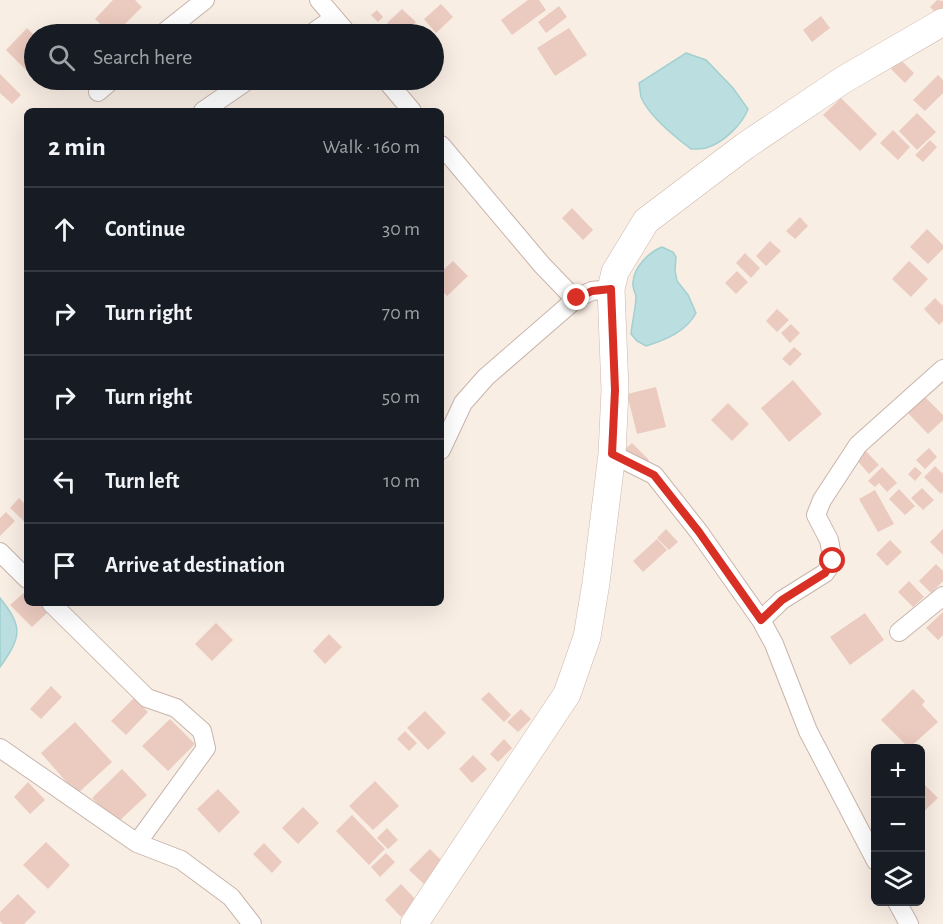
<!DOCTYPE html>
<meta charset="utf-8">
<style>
body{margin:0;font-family:"Alegreya Sans",sans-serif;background:#242831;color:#f1f3f6}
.controls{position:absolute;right:18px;bottom:18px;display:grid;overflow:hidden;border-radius:9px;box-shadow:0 6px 24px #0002}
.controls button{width:54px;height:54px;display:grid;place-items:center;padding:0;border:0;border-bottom:2px solid #363941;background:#171b24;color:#f1f3f6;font:30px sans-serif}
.stop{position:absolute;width:18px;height:18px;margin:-14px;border:4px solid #d93025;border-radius:50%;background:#fff}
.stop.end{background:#d93025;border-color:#fff;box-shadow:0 2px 6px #0008}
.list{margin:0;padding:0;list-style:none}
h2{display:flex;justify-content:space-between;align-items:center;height:78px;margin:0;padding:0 24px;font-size:26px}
h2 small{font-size:20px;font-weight:400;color:#9ea1a6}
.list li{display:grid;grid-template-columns:39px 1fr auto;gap:18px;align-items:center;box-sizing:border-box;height:84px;padding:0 24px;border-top:2px solid #363941}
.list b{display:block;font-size:22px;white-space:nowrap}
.list em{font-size:20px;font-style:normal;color:#9ea1a6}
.icon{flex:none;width:33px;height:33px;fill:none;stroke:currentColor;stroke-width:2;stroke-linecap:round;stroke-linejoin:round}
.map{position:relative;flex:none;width:943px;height:924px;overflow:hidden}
.search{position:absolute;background:#171b24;box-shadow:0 6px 24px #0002;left:24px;top:24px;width:420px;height:66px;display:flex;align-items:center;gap:15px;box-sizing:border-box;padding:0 21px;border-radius:33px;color:#9ea1a6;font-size:22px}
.panel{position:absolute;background:#171b24;box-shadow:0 6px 24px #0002;left:24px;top:108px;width:420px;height:498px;border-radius:9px}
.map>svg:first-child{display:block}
.water{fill:#bbdfe0;stroke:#a2cfd0;stroke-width:1.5}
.building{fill:#ebcabf}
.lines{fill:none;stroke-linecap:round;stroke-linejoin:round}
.minor-casing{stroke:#c8b5ac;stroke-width:20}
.secondary-casing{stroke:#cdb6ac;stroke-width:28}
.minor{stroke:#fff;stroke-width:18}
.secondary{stroke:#fff;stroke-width:27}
.route{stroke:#d93025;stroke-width:8}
</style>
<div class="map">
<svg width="943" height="924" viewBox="0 0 943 924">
<rect width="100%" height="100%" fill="#f9eee4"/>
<path class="water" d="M686,53L706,60L733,88L748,109C742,125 723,143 706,148C701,149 695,149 691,149C675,137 649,116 641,97C640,93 640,87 639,83Z
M662,247L673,252L676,257L675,271L677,281L688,295L696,313C686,332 665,340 646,346L637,341L631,334C632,322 636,308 636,296C635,292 632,287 633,282C634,267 649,252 662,247Z
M0,598C24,628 21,637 0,667Z"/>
<path class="building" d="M113,0H135L142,7L115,34H111L95,19Z
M528,0H539L546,10L512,35L501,20Z
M937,0L943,1V9L938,15L930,7Z
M441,4L453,17L436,33L424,19Z
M559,6L567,17L546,33L538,22Z
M402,9L416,22L404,34H399L387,23Z
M377,10L383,17L378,22L371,15Z
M821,16L830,28L812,42L803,30Z
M421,26L429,34H413Z
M27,28L34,35V78L6,50Z
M569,28L587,55L555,76L537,48Z
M901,60L914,73L905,83L891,69Z
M0,74L21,95L12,104L0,93Z
M938,75L943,80V93L925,111L913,100Z
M841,98L877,134L860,151L823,115Z
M917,113L936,132L917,150L899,131Z
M893,130L910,147L898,160L880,143Z
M930,140L937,147L923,162L915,155Z
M572,208L593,230L583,240L562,218Z
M800,217L808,226L795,239L786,231Z
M927,229L943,245V249L928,264L910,247Z
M770,241L781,251L766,266L756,256Z
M745,253L760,268L751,278L736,263Z
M453,261L468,276L447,296L441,290V272Z
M909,261L928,279L911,297L892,279Z
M737,271L748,282L736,294L725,283Z
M935,298L943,306V321L939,325L924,309Z
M777,309L789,320L777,332L766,321Z
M791,324L800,333L790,343L781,333Z
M794,347L802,354L790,366L782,359Z
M793,380L822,414L789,442L761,408Z
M656,387L666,427L637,434L627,394Z
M925,397L943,415V420L928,434L908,413Z
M728,403L749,424L732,441L711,420Z
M632,443L649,460L641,468L624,450Z
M863,448L879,465L869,474L854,457Z
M929,448L937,457L925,469L916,460Z
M935,466L943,474V491L941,494L924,477Z
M882,467L897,483L887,492L879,483L875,487L868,481Z
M915,467L922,473L915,481L908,474Z
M922,488L934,500L923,510L911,498Z
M899,489L915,506L905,515L889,499Z
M875,490L894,524L878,532L859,499Z
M19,498L27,506L26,523L10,508Z
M6,512L15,521L0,536V518Z
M666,529L678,542L669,550L657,538Z
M943,529V555L930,542Z
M657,539L667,550L643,572L633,561Z
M890,540L902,552L887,566L876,554Z
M936,564L943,571V581L931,593L919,581Z
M909,581L924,597L913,607L898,592Z
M27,590V603H38L47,613L32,627L10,605Z
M943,612V635L938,640L926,628Z
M865,613L884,640L850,665L830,637Z
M216,623L233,640L212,661L195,644Z
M329,634L342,647L325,664L313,651Z
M51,686L62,697L41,719L30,709Z
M913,689L925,701L922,705L938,722L909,748L881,720Z
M489,692L511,715L504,722L481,699Z
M134,698L148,712L126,735L111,721Z
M521,709L531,719L518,732L507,722Z
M425,711L446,733L428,750L407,728Z
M170,719L195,744L168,771L142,746Z
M75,722L112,762L77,794L41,753Z
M405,731L417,743L409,751L397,739Z
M504,739L512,748L498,762L490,754Z
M473,755L487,769L472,783L459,769Z
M122,769L147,795L117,823L92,798Z
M375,781L399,806L373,830L349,806Z
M28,782L45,800L30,814L14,797Z
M925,785L938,798L920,815V790Z
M218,789L240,812L219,833L197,809Z
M303,807L319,823L298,844L282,828Z
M352,815L385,849L369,865L336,831Z
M387,828L398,840L388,849L377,838Z
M46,842L70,865L48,889L23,865Z
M264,843L282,862L272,873L253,854Z
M430,849L445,864L424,884L409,870Z
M386,853L395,862L380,877L371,867Z
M401,884L417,901L401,917L385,900Z
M18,894L36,912L24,924H3L0,921V912Z"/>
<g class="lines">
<g class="minor-casing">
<path id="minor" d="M319,0L348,34
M162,34L205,0
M311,34L334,18
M386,80L412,111
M98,92L112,80
M203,111L248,80
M441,145L542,265L570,294L577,298L592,291L611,289
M441,450L463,403L486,377L577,298
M612,454L654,475L699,532L761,620L774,644L808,731L876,861
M0,552L27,579
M51,603L147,698L176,708L202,731L206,748L137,843
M761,620L782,600L825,573L833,561L829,540L816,515L822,500L858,445L943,369
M899,632L943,596
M0,748L137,843L181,860L231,897L252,924
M897,902L909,924"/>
</g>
<g class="secondary-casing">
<path id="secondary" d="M414,924L567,694L587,637L596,583L612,454L615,390L611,289L615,272L646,221L745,146L843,80L943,22"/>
</g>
<use href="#minor" class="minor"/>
<use href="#secondary" class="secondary"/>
</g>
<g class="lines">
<path class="route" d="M577,298L592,291L611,289L615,390L612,454L654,475L699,532L761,620L782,600L825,573L833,561"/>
</g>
</svg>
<div class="controls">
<button>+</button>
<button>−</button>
<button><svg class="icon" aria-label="layers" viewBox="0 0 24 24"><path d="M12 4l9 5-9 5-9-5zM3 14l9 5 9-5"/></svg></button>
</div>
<div class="stop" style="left:833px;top:561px"></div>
<div class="stop end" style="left:577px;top:298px"></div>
<div class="search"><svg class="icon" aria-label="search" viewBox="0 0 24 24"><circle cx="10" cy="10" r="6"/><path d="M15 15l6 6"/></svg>Search here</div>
<section class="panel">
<h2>2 min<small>Walk · 160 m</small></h2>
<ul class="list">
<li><svg class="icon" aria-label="ahead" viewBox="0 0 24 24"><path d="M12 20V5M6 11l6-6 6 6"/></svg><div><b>Continue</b></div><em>30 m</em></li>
<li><svg class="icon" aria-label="right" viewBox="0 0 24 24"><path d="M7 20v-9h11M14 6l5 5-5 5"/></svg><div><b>Turn right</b></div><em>70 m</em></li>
<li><svg class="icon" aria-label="right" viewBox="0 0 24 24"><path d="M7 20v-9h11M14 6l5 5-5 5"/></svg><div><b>Turn right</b></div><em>50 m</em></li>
<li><svg class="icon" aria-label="left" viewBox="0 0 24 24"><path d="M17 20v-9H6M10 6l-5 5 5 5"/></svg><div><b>Turn left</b></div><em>10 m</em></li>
<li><svg class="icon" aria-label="arrive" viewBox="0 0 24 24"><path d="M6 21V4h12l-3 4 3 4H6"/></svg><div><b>Arrive at destination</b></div></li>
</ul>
</section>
</div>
